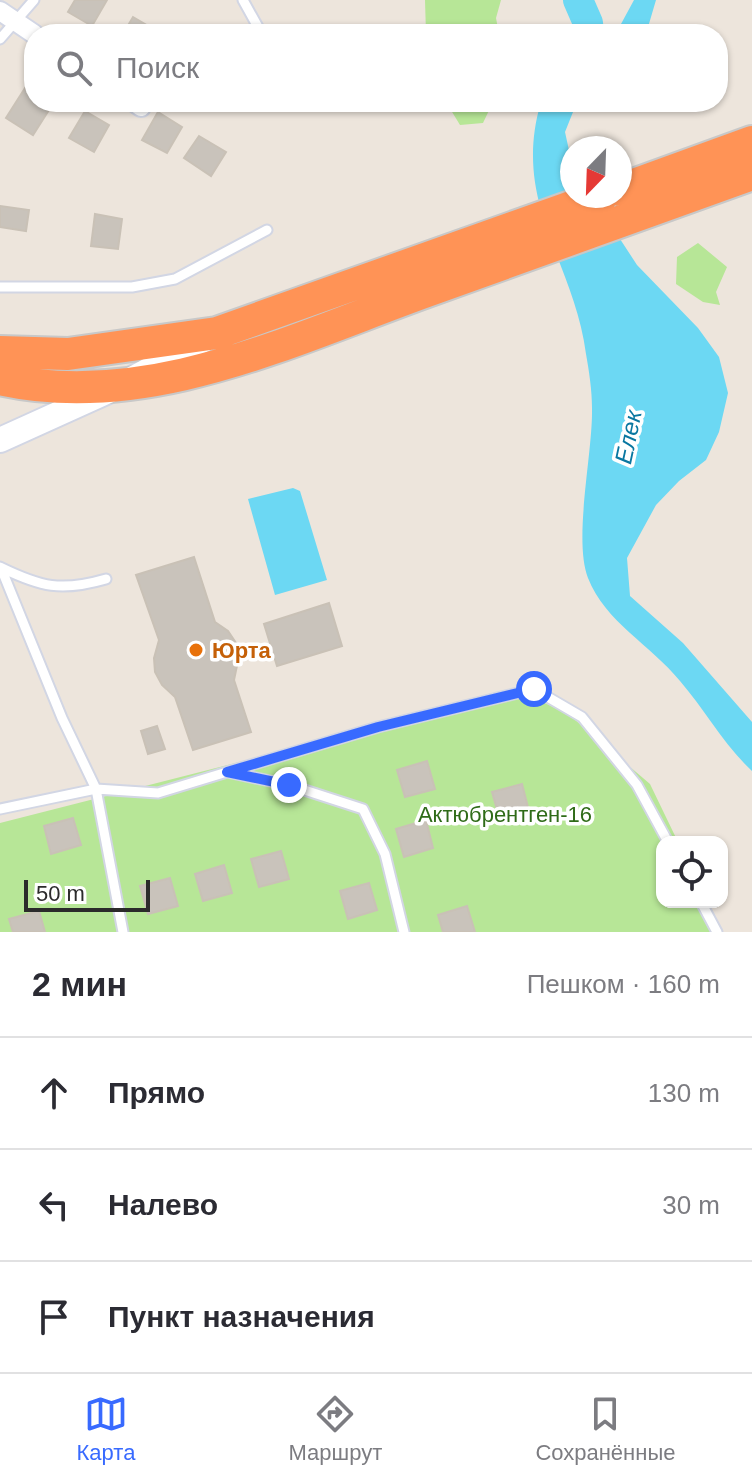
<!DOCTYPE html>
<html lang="ru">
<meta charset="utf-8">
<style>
body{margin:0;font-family:Arial,sans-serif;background:#f2f2f3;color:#2b2b33}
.controls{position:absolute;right:24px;bottom:24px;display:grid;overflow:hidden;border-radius:16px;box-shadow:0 2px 6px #0004}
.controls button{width:72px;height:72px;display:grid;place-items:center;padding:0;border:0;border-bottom:2px solid #e1e1e2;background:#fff;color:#2b2b33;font:40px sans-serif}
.compass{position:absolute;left:560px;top:136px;width:72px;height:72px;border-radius:50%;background:#fff;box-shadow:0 2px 6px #0004;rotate:203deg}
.scale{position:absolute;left:24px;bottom:20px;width:126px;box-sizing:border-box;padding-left:8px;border:4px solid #2b2b2b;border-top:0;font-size:22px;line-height:28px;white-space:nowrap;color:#2b2b2b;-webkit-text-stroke:6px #fff;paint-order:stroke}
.stop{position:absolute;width:24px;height:24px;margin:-18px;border:6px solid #386aff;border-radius:50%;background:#fff}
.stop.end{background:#386aff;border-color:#fff;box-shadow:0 2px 8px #0008}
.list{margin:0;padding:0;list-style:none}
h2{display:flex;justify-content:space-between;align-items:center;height:104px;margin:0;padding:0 32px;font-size:34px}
h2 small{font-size:26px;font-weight:400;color:#7c7c81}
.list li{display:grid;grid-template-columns:52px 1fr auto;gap:24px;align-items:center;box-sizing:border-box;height:112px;padding:0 32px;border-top:2px solid #e1e1e2}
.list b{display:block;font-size:30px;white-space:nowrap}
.list em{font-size:26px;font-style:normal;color:#7c7c81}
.icon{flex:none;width:44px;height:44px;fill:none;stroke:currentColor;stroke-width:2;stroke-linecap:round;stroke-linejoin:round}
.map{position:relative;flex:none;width:752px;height:932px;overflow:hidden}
.search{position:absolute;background:#fff;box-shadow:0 2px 6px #0004;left:24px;right:24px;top:24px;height:88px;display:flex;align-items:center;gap:20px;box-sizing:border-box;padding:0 28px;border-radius:32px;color:#7c7c81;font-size:30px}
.sheet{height:440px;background:#fff}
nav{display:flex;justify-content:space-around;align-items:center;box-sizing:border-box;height:112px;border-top:2px solid #e1e1e2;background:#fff;font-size:22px;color:#7c7c81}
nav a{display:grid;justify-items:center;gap:4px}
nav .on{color:#386aff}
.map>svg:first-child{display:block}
.green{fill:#b7e697}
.water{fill:#6cd8f3}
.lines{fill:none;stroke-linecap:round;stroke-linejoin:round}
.river{stroke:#6cd8f3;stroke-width:30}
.building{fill:#c9c3bb;stroke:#c9c1b6;stroke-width:2}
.lane-casing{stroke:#d2d6e4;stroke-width:13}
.street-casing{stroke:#d2d6e4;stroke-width:22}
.secondary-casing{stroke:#d2d6e4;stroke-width:28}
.highway-casing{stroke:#c8c8c8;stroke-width:36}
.lane{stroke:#fff;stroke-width:9}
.street{stroke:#fff;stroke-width:18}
.secondary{stroke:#fff;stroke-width:24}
.highway{stroke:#ff9356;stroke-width:32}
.route{stroke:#386aff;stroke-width:10}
.food-dot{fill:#e8710a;stroke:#fff;stroke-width:3}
.labels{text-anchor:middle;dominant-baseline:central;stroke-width:7;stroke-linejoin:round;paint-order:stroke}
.food-label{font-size:22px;font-weight:bold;fill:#c56008;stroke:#fff;text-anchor:start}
.park-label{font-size:22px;fill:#2f6b18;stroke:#fff}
.water-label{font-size:24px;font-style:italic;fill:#0977a1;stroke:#fff}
</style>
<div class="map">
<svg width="752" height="932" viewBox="0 0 752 932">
<rect width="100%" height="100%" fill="#ede5dc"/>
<path class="green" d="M425,0H501L496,18L499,34H426Z
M446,102H493L483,123L460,125Z
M698,243L727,267L716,292L720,305L703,302L676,284L677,257Z
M518,691L567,713L650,784L678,842H662V902H708L723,932H0V823Z"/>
<path class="water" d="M634,0H656L646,34H607L621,24Z
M541,102H577L565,132L572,164V196H592L637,265L698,328L719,357L728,393L719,432L706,460L679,481L656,505L627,558L630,596L683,643L752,722V771C724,745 705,710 680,681C651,645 605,622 588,578C573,539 593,453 592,408C592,390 589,371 586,354C574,261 511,203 541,102Z
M293,488L300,491L327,580L275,595L248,499Z"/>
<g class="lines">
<path class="river" d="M578,0L588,23L589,34"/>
</g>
<path class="building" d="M75,0H107L92,26L68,12Z
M133,17L157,31L155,34H123Z
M34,74V102H54L33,135L6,118Z
M85,111L109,125L94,152L69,138Z
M158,112L182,127L167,153L142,140Z
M199,136L226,152L211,176L184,158Z
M0,206L29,210L26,231L0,227Z
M95,214L122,219L118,249L91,246Z
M194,557L215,622L228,631L236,643L239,656L234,680L251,732L193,750L175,697L162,685L155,672L154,658L159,640L136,575Z
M329,603L342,646L277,666L264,624Z
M157,726L165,749L148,754L141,731Z
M427,761L435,789L405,797L397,770Z
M522,784L529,811L500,820L492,792Z
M73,818L81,845L51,854L44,826Z
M426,820L433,848L404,857L396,829Z
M281,851L289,879L259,887L251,859Z
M224,865L232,893L203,901L195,874Z
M170,878L178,906L148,914L140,886Z
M369,883L377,910L348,919L340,891Z
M467,906L475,932H443L438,915Z
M39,911L45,932H13L9,919Z"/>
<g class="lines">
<g class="lane-casing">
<path id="lane" d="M243,0L258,27
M0,39L34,0
M0,287H132L175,279L267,230
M0,567C41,587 61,592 106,579
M1,568L62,718L96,789L123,932
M227,772L378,727L534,689L582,717L637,785L668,842
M0,809L96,789L158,793L227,772L289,785L363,809L385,854L404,932
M701,902L717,932"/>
</g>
<g class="street-casing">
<path id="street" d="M0,11L34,34
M134,102L141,107"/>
</g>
<g class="secondary-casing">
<path id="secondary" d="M0,440L115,388L204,340"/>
</g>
<g class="highway-casing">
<path id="highway" d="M620,190L752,142
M0,352L68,354L217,333L602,196
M0,379C146,412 291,340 427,291C535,252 644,213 752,174"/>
</g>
<use href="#lane" class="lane"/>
<use href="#street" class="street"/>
<use href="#secondary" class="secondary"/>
<use href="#highway" class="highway"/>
</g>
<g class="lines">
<path class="route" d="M289,785L227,772L378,727L534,689"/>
</g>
<circle class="food-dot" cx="196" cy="650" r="8"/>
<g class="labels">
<g class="food-label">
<text x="212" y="650">Юрта</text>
</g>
<g class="park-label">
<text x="505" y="814">Актюбрентген-16</text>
</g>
<g class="water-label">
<text transform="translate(628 437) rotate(-78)">Елек</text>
</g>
</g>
</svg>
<div class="controls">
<button><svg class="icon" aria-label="locate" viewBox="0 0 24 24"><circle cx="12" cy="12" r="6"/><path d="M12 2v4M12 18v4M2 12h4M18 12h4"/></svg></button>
</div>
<svg class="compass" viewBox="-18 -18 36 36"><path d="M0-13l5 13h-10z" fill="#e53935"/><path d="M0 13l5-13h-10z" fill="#7c7c81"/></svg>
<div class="scale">50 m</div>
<div class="stop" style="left:534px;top:689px"></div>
<div class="stop end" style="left:289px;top:785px"></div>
<div class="search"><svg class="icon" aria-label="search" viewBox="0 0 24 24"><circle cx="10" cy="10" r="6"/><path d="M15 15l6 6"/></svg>Поиск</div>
</div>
<section class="sheet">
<h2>2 мин<small>Пешком · 160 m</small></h2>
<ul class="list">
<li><svg class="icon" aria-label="ahead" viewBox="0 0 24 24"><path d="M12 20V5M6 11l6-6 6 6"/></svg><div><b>Прямо</b></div><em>130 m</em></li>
<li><svg class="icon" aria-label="left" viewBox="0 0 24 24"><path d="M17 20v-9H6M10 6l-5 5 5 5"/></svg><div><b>Налево</b></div><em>30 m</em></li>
<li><svg class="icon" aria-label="arrive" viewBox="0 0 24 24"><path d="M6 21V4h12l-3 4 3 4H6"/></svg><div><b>Пункт назначения</b></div></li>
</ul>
</section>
<nav>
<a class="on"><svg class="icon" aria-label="map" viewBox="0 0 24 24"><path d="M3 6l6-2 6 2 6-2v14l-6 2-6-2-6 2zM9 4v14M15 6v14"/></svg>Карта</a>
<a><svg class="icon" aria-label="directions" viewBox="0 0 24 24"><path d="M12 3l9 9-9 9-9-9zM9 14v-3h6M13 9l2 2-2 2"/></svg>Маршрут</a>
<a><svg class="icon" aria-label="saved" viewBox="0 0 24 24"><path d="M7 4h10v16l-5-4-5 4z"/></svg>Сохранённые</a>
</nav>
